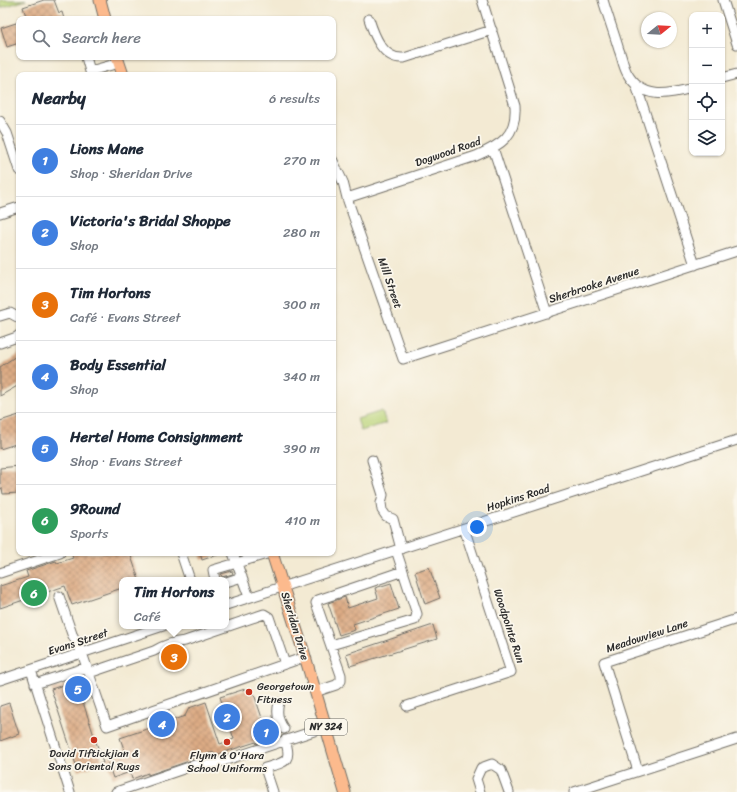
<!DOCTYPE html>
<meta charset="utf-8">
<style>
body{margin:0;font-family:Sriracha,sans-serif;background:#f6f6f7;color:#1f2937}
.controls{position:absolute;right:12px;top:12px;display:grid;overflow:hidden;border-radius:8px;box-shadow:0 1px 3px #0004}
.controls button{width:36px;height:36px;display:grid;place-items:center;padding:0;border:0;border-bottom:1px solid #e0e1e3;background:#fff;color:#1f2937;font:20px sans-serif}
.compass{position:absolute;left:641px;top:12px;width:36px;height:36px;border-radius:50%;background:#fff;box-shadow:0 1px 3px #0004;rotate:72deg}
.you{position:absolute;left:477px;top:527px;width:14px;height:14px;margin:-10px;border:3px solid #fff;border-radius:50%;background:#1a73e8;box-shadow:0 0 0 6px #1a73e833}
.badge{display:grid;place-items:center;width:26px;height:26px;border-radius:50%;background:#c8321e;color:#fff;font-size:13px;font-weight:700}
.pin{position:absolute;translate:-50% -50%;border:2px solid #fff;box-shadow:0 1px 4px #0006}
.popup{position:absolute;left:119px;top:577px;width:110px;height:52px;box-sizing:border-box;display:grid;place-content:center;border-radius:8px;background:#fff;filter:drop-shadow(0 1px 3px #0005);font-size:13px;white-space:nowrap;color:#747a83}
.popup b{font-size:15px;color:#1f2937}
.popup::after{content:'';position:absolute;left:50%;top:100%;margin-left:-8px;border:8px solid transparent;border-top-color:#fff}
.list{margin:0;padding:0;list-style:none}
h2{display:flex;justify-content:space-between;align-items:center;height:52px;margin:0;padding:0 16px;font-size:17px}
h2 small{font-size:13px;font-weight:400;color:#747a83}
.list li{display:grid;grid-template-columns:26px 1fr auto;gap:12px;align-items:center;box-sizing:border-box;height:72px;padding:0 16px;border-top:1px solid #e0e1e3}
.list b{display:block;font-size:15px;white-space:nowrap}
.list p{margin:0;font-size:13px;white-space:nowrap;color:#747a83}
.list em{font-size:13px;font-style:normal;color:#747a83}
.icon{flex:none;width:22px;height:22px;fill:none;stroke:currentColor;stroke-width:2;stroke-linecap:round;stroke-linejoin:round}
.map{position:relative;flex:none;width:737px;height:792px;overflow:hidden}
.search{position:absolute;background:#fff;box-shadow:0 1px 3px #0004;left:16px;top:16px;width:320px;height:44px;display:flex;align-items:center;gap:10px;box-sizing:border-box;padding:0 14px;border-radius:8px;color:#747a83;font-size:15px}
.panel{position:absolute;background:#fff;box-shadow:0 1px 3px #0004;left:16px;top:72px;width:320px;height:484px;border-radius:8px}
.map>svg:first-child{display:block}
.green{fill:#b9d378;stroke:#727f52}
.building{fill:url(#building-cross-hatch)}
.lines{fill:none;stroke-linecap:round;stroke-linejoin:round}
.minor-tunnel{stroke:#cbc4b1;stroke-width:9;stroke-dasharray:9 4.5;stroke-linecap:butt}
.minor-casing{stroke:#716e66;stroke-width:11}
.major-casing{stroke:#716e66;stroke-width:13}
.minor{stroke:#fff;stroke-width:9}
.major{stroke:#fcba8d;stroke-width:11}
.poi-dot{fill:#c8321e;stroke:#fbf7ec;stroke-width:1.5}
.labels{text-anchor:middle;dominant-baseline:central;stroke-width:3.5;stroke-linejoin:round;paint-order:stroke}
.shield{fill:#fbf7ec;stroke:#696865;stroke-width:1}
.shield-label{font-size:10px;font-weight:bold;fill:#2b2b2b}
.street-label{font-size:11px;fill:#2b2b2b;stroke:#fbf7ec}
.poi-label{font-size:11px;fill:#2b2b2b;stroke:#fbf7ec}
</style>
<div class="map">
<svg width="737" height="792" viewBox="0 0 737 792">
<defs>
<pattern id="building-cross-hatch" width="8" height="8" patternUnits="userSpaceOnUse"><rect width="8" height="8" fill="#ddac85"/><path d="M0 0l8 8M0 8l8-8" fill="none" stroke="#b38c6d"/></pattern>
</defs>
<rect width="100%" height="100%" fill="#fbf7ec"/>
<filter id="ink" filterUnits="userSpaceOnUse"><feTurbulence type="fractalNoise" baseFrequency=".025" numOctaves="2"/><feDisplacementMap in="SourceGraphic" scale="8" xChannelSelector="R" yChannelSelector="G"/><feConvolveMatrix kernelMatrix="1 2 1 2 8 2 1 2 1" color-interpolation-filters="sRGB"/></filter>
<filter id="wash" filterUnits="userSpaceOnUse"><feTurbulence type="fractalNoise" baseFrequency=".012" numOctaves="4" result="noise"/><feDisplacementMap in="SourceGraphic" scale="16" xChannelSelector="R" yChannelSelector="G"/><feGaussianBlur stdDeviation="0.9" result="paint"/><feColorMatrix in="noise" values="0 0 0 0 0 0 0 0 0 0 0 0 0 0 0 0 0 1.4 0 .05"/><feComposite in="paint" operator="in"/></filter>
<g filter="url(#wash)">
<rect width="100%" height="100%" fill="#f3ead3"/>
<path class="green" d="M0,0H26L0,8Z
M382,411L386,423L361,431L357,419Z"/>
<g id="blocks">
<path class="building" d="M44,0H54L59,13L62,12L64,19H27L23,7Z
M19,22V43L7,47L1,28Z
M19,354V385L0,396V367Z
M19,415V443L0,449V421Z
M19,466V493L3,494L2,488L0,489V468Z
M71,553H130L139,580H122V588L72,605L65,586L0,608V586L28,577L26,571L56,561L57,563L73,558Z
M200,553H220V554L202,560Z
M429,567L440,598L425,604L415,572Z
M232,571L233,574L222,577L221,574Z
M391,583L399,609L353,624L355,630L339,635L328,603L345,597L348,608L378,598L375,588Z
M433,625L437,639L350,666L346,654Z
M181,647L186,660L182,662L183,664L171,668L170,666L166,668L161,654Z
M76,681L103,763L78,771L51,689Z
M245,689L254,694L269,739L257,744L256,742L215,755L214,752L204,755L202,753L196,755L192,760L148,775V773L132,779L130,772L113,778L106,758L125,752L120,738L185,716L189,708L206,702L220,744L234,739L220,697Z
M9,703L19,734L0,741V706Z"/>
</g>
</g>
<g filter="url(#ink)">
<use href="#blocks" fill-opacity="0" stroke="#716e66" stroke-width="1"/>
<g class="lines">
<path class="minor-tunnel" d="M245,553V554
M165,651L177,647"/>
<g class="minor-casing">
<path id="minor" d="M603,0C608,17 614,33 619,50C622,57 623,66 627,73C642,100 667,95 692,88
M723,0L737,44
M369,19C374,35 383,60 404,58L492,30
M86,57L91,75
M90,71L119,63
M722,78L737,74
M636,85L695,265
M0,121L7,133L19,170
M493,148L547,313
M333,161L343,182L347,198L403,359L737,251
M347,198L476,156C501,145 517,136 515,106L482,0
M0,213L19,207
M0,316L10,313L19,318
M0,343L17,337L19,335
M372,460L383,495L381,503L382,510L386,516L393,519L401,549
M181,553L190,580
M233,553L249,597
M0,573L60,553
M215,580L213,570L270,553
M226,582L242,577
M59,596L72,634L82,653L107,726L305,657
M226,605L737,440
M331,645L415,620L417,614L396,550
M31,670L70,792
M89,673L154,651C164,645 173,642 185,641L264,614L269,617L285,664
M0,680L163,626
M35,684L87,667
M315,692L336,685L341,681V675L316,603L318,600L403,571
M279,703C276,713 278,721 284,729
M407,706L511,672L464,528
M638,771L604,662L737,619
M116,792L195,765H211L326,727
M273,792L265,768C284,762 293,763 285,740
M480,792L476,779L481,768L492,764L501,770L509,792
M574,792L737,739"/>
</g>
<g class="major-casing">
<path id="major" d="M100,0L105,19
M117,57L123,75
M272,553L304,653L345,792"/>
</g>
<use href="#minor" class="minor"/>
<use href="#major" class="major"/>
</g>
</g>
<g class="poi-dot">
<circle cx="249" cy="692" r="4"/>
<circle cx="94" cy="740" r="4"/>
<circle cx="227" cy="742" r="4"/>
</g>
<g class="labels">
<rect class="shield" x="305" y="719" width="42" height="16" rx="3"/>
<g class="shield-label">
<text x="326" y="727">NY 324</text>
</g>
<g class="street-label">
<text transform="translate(448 152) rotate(-19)">Dogwood Road</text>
<text transform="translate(390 283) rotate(71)">Mill Street</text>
<text transform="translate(594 285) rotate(-18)">Sherbrooke Avenue</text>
<text transform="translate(518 498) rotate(-18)">Hopkins Road</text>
<text transform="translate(295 626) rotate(73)">Sheridan Drive</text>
<text transform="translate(509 626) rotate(72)">Woodpointe Run</text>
<text transform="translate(647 636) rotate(-18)">Meadowview Lane</text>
<text transform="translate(78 642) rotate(-18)">Evans Street</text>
</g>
<g class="poi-label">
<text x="257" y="686" text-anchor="start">Georgetown<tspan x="257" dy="13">Fitness</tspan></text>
<text x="94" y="753">David Tiftickjian &amp;<tspan x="94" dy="13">Sons Oriental Rugs</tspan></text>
<text x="227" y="755">Flynn &amp; O'Hara<tspan x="227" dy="13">School Uniforms</tspan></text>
</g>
</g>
</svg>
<div class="controls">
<button>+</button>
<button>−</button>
<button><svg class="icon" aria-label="locate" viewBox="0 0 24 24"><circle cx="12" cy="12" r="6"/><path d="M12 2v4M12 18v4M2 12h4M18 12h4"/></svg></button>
<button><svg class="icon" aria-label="layers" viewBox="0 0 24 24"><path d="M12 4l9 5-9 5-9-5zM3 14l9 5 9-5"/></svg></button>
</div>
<svg class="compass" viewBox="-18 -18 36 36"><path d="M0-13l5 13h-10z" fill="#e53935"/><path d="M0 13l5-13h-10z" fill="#747a83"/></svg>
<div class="you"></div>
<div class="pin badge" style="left:266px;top:732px;background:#3f7fe0">1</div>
<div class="pin badge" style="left:227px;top:717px;background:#3f7fe0">2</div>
<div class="pin badge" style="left:174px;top:657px;background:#e8710a">3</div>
<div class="popup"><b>Tim Hortons</b>Café</div>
<div class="pin badge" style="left:162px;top:724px;background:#3f7fe0">4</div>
<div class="pin badge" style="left:78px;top:689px;background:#3f7fe0">5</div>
<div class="pin badge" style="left:34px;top:593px;background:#2e9e5b">6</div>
<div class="search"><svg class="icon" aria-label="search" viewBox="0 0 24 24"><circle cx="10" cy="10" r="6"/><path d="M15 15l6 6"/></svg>Search here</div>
<section class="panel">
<h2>Nearby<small>6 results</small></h2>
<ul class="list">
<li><span class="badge" style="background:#3f7fe0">1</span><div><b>Lions Mane</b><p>Shop · Sheridan Drive</p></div><em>270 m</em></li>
<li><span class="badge" style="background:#3f7fe0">2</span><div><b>Victoria's Bridal Shoppe</b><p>Shop</p></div><em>280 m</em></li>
<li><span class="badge" style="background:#e8710a">3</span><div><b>Tim Hortons</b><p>Café · Evans Street</p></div><em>300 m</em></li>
<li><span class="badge" style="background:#3f7fe0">4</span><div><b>Body Essential</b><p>Shop</p></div><em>340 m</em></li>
<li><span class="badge" style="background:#3f7fe0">5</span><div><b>Hertel Home Consignment</b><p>Shop · Evans Street</p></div><em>390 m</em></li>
<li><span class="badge" style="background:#2e9e5b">6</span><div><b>9Round</b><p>Sports</p></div><em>410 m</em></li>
</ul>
</section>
</div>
